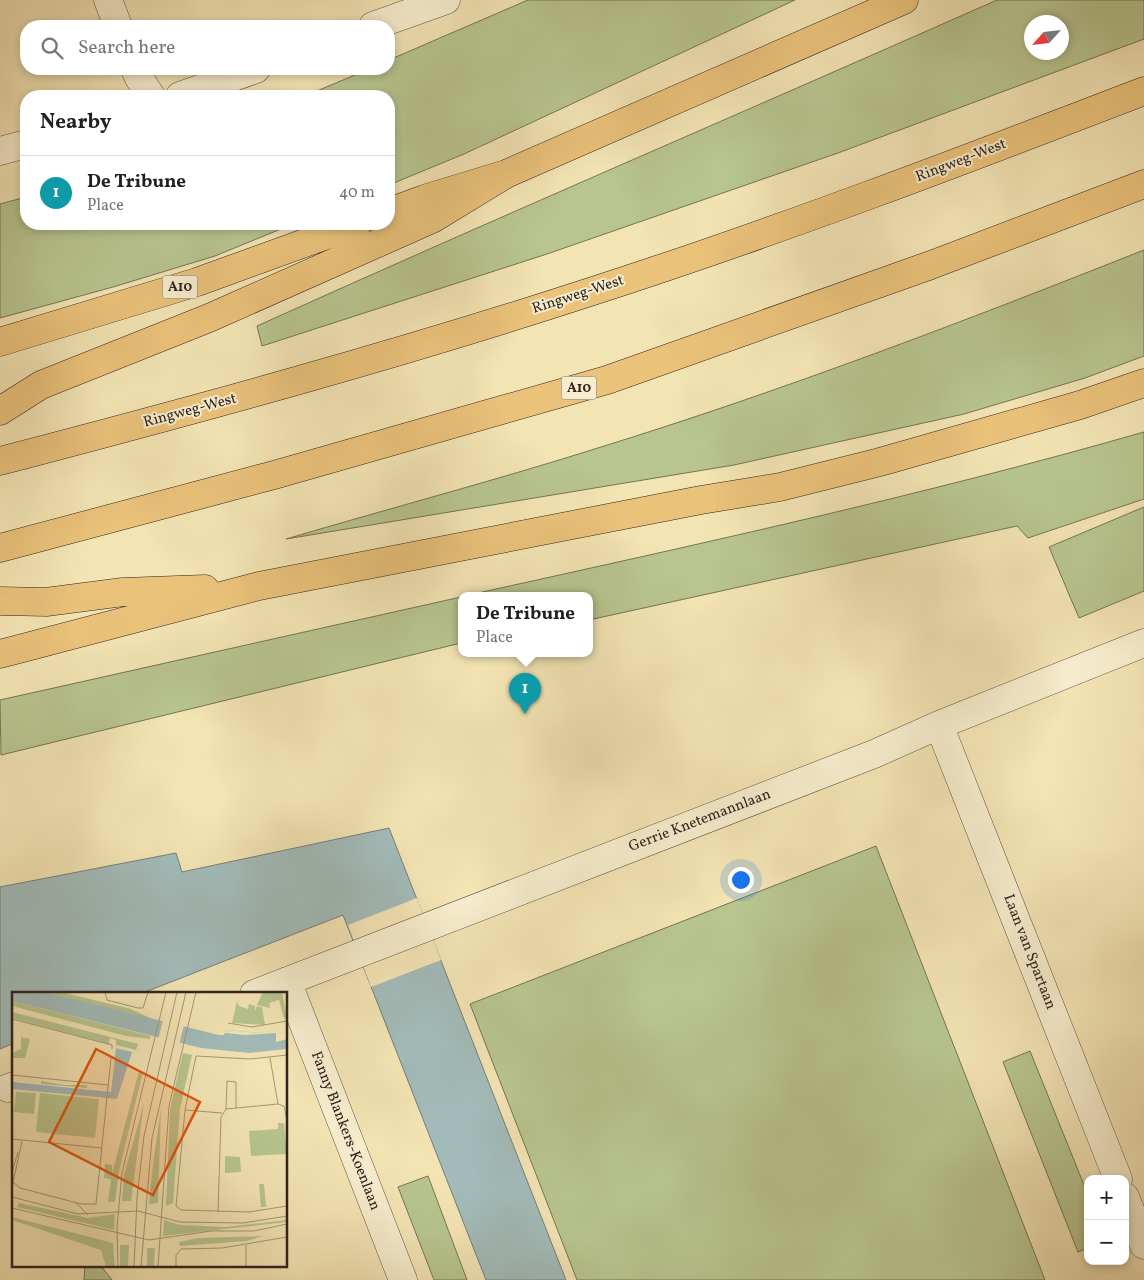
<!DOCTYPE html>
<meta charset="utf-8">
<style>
body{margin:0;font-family:Vollkorn,serif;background:#f6f6f6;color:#202124}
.controls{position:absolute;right:15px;bottom:15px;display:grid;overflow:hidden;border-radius:10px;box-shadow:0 2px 8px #0003}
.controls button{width:45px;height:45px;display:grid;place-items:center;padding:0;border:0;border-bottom:1px solid #e0e0e0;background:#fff;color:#202124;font:25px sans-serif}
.compass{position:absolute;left:1024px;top:15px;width:45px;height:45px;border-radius:50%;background:#fff;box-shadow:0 2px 8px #0003;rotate:243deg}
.you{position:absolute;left:740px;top:879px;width:18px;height:18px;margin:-12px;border:4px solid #fff;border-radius:50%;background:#1a73e8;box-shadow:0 0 0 8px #1a73e833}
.badge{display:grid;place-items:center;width:32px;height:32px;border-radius:50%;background:#ea580c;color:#fff;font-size:16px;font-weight:700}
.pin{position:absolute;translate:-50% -41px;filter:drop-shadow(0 1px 2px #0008)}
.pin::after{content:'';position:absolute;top:26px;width:18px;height:15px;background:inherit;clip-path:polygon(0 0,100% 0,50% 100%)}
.popup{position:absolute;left:458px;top:592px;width:135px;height:65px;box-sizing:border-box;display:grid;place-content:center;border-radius:10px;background:#fff;filter:drop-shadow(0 1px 4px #0005);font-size:16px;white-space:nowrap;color:#757577}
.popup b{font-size:19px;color:#202124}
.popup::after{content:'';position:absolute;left:50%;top:100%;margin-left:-10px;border:10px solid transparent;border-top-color:#fff}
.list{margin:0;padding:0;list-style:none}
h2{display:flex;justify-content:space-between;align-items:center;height:65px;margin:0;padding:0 20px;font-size:21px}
h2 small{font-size:16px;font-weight:400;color:#757577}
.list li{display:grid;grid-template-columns:32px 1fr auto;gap:15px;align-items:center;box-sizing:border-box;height:75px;padding:0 20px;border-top:1px solid #e0e0e0}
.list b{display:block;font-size:19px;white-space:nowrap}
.list p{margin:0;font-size:16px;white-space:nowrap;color:#757577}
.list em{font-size:16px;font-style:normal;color:#757577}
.icon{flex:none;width:28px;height:28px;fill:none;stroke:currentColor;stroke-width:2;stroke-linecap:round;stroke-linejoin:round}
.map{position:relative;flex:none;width:1144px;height:1280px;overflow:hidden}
.search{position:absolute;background:#fff;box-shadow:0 2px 8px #0003;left:20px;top:20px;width:375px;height:55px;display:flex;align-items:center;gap:12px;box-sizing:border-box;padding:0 18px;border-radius:20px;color:#757577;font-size:19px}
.panel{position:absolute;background:#fff;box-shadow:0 2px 8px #0003;left:20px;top:90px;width:375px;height:140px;border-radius:20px}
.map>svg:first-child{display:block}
.green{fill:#b8c58f;stroke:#747456;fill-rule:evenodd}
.water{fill:#a2bbb9;stroke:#747e7b}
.pier{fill:#f3e4b4}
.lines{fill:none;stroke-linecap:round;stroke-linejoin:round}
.street-casing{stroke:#605343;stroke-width:29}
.highway-casing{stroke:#2f231d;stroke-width:29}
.street{stroke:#f7edce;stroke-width:28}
.highway{stroke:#eac27a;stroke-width:28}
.labels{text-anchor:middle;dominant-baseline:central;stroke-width:4;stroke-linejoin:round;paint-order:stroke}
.shield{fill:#f7edce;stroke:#6b6052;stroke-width:1}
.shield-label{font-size:14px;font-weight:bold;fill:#2f231d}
.street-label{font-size:15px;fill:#2f231d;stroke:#f7edce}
.inset-road{fill:none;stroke:#a59778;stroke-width:1}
.view{fill:#df560d;fill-opacity:0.15;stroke:#df560d;stroke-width:2.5}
.inset-edge{fill:none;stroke:#2f231d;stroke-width:2.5}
</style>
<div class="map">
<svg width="1144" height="1280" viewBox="0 0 1144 1280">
<rect width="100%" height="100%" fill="#f3e4b4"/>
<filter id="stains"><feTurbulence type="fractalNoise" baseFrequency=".004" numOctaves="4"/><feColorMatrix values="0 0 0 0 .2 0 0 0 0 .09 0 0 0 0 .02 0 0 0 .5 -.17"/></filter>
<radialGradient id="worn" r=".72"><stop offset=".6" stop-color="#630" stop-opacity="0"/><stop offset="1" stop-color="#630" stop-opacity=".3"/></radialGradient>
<path class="green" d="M528,0H795L464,154L389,185V96H305L369,69H389V60Z
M997,0H1144V39L838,153L547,254L262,346L257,326C503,215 751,109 997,0ZM1062,22V52H1032V22Z
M26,197V224H293L215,256L113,287L0,318V204Z
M1144,250V356L1085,378L964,414L734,465L286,539C391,508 497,480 601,447C785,390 965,321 1144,250Z
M1144,432V499L1028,538L1017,526L589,620V595H469C695,545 921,496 1144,432Z
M1144,507V591L1079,618L1049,547Z
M461,597V643L1,755L0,700Z
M876,846L1045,1280H577L470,1004Z
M1030,1051L1088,1195V1248L1078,1252L1003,1062Z
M428,1176L467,1280H434L398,1187Z
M85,1266H101L112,1280H84Z"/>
<path class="water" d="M389,828L566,1280H486L343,915L140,994H14V1043L0,1049V887L176,853L182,872Z"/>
<path class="pier" d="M417,898L441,960L371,987L348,925Z"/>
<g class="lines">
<g class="street-casing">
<path id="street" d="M108,0L118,26
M373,26L446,0
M135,69L139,78L151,96
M180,96L256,69
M0,151L26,144
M939,725L1118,1179
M287,981L403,1280
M254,994L874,754L939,725L1144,643
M8,1088L14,1086
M1125,1197L1144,1245"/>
</g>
<g class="highway-casing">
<path id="highway" d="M389,212L424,199L506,174L904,0
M0,342L197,282L357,224
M0,411L41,385L209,318L432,219L506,174
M0,461C199,409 397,355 593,291C779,231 962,161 1144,91
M0,548L274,475L607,380L931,265L1144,184
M0,601L46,602L123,592L205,589
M0,654L259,586L701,500L780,487L880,462L1080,405L1144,383"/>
</g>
<use href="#street" class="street"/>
<use href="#highway" class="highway"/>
</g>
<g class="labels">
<g class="shield">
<rect x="162.5" y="275.5" width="35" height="23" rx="4"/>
<rect x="561.5" y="376.5" width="35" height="23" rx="4"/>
</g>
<g class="shield-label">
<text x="180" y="287">A10</text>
<text x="579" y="388">A10</text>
</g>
<g class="street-label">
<text transform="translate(961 161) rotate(-21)">Ringweg-West</text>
<text transform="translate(578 295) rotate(-18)">Ringweg-West</text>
<text transform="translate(190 411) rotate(-15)">Ringweg-West</text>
<text transform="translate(700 821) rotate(-21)">Gerrie Knetemannlaan</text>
<text transform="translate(1029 952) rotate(69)">Laan van Spartaan</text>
<text transform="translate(345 1131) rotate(69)">Fanny Blankers-Koenlaan</text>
</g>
</g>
<g transform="translate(12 992)">
<rect width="275" height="275" fill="#f3e4b4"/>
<path d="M33,0H49L119,17L142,28ZM251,0H270L275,26L272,27L267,8L257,11L258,16L245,13ZM0,9L138,44V47L114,44L0,14ZM225,9L227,14L236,17L237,12L243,14V19L245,14L250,15L253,33L220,31ZM0,20L126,52L124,58L104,53V48L98,46L97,52L0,26ZM9,45L18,47L13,66H0L2,60L9,57ZM171,61L180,63L168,117L161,211L154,214L158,117ZM127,79L131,80L107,179L103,210H96L99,187L92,186L93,172L100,173V182ZM29,89L52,93H75V96L29,92ZM4,100L24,101L22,122L2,120ZM28,101L87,107L83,146L24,140ZM132,111L119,209H110L112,183ZM149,117L146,211L137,212L141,172ZM266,131H272L275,162L239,164L237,139L266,137ZM213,164L228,165L229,180L213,181ZM247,192H252L254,215H249ZM7,211L76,226L103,222L102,238L5,215ZM0,225L101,251L103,275H94L89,258L0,228ZM152,228L168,233L213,235L275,228V230L151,244ZM251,244L235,249L168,254L167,250L187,246ZM108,253H117L116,275H108ZM135,256H143L142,275H135Z" fill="#b8c58f"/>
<path d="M0,0H33L207,43H212L214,38L249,41L275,36V57L237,61L189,56L0,9ZM104,56L120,60L105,107L0,97V90L99,100Z" fill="#a2bbb9"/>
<path d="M151,28L172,33L167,53L146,48ZM275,35V47L264,50V41L233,43L213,41L214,38L248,41Z" fill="#f3e4b4"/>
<path class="inset-road" d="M93,0L95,8L126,16H131L136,0M0,27L100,53V57M216,31L240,35L275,29M275,63L238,67L184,64L173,118L164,214L169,218L237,220L275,214M258,66L266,112L272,114L275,129M0,83L96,93M214,117L215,89L224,90V116M214,117L266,112M173,118L210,121M0,147L90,156M0,180L6,160M1,190L8,196L69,212H84L99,66M0,195L10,149M0,205L66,222L126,219L168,230L231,231L275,224M64,211L76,223M0,216L137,248L199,239H242L275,232M206,220L209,125L214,117M234,253V275M106,275L105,235L110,181L154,0M122,275L125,206L132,144L165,0M129,275L140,146L174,0M146,275L157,114L184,0M164,275V263L169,257L210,256L275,245"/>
<path class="view" d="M84,57L188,110L141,203L37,150Z"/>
<rect width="275" height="275" class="inset-edge"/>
</g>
<rect width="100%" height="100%" filter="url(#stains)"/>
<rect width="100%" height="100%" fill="url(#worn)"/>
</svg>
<div class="controls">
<button>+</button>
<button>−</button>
</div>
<svg class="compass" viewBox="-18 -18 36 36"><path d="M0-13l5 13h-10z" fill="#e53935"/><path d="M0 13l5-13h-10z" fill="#757577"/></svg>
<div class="you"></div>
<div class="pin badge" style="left:525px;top:714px;background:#0f9aa8">1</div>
<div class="popup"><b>De Tribune</b>Place</div>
<div class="search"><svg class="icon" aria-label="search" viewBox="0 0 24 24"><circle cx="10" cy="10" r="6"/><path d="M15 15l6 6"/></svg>Search here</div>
<section class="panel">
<h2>Nearby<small></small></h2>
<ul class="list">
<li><span class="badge" style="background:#0f9aa8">1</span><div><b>De Tribune</b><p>Place</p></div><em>40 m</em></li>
</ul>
</section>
</div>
